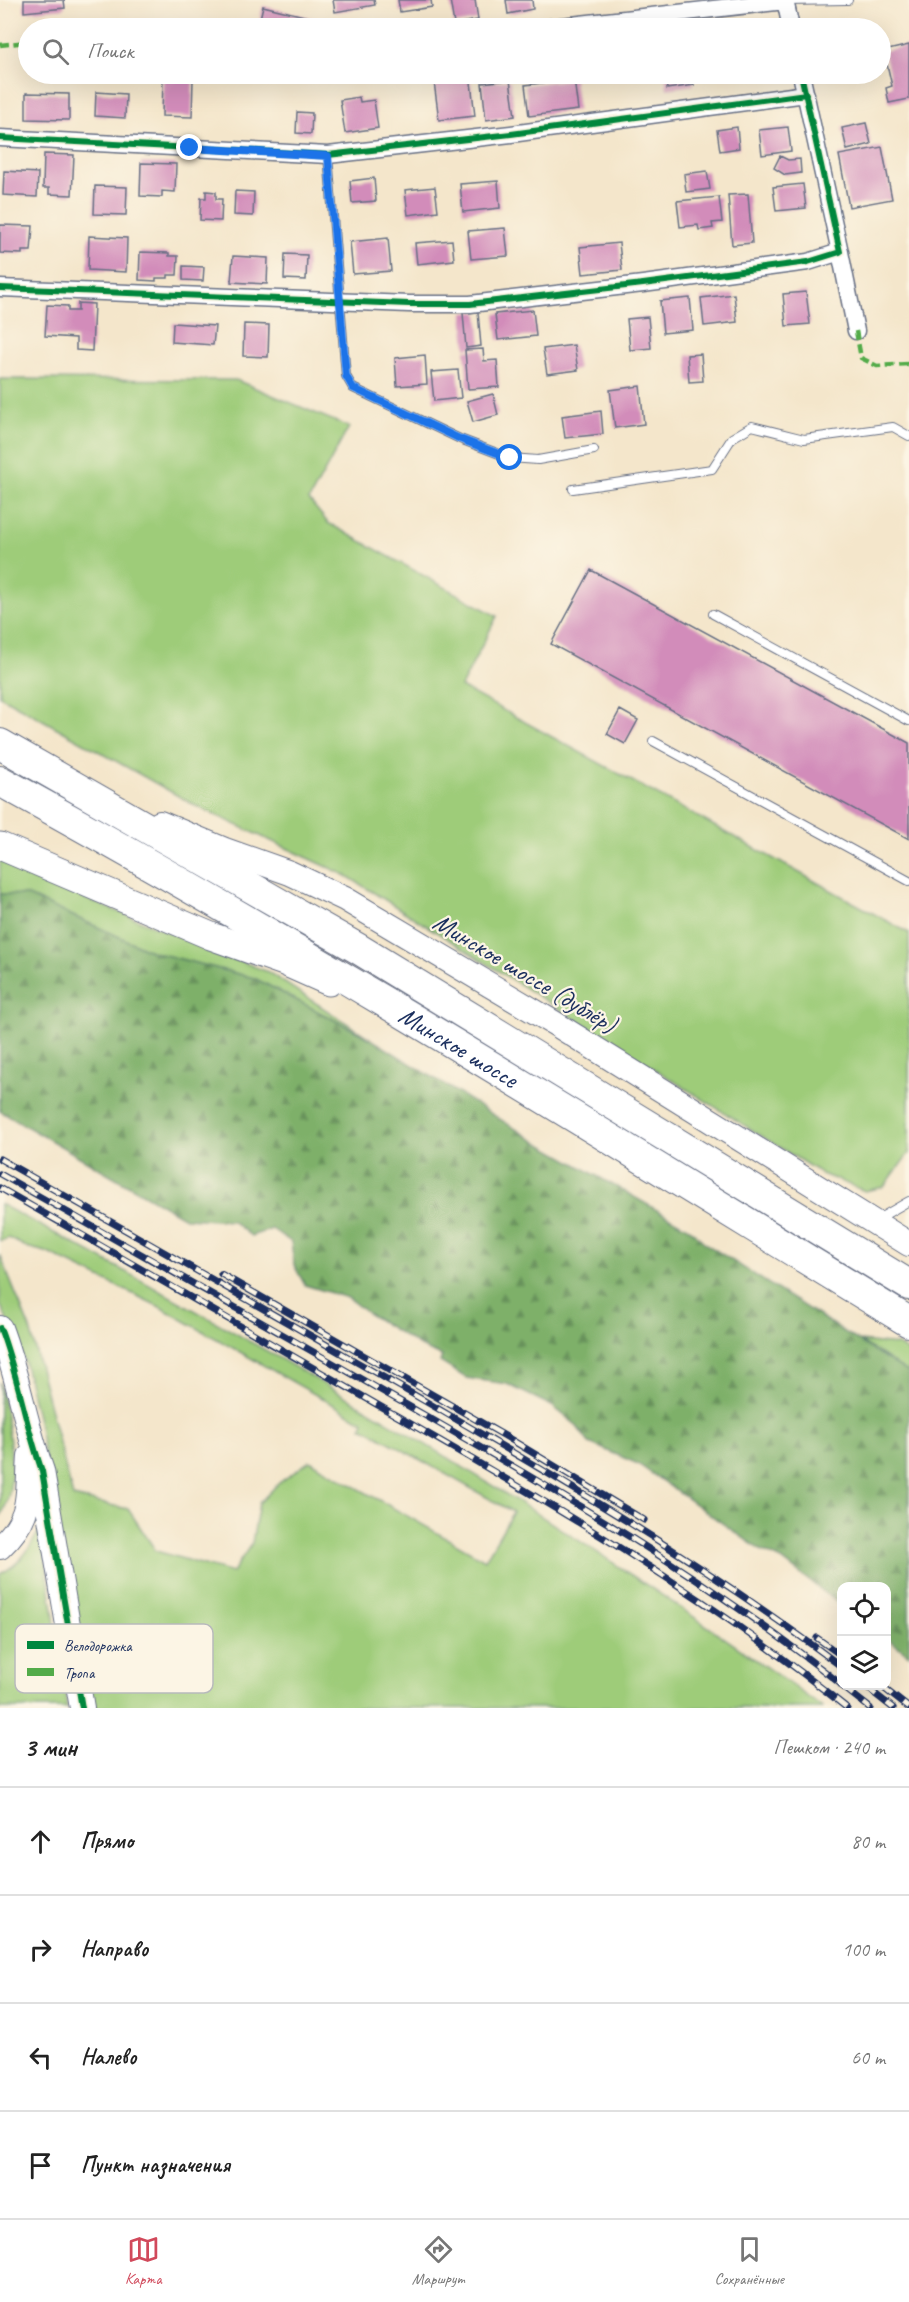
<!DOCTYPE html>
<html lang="ru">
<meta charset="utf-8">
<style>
body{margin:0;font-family:Caveat,sans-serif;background:#f6f6f6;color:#222}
.controls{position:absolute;right:18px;bottom:18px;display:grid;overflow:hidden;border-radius:12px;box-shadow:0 6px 24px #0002}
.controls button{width:54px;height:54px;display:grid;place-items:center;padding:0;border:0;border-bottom:2px solid #e0e0e0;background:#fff;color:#222;font:30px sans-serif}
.stop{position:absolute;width:18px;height:18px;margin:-14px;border:4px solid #1a73e8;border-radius:50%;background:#fff}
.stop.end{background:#1a73e8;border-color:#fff;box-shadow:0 2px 6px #0008}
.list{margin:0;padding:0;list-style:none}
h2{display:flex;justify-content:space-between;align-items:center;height:78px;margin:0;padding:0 24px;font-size:26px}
h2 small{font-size:20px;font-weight:400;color:#767676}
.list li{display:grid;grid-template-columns:39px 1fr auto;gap:18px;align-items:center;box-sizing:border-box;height:108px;padding:0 24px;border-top:2px solid #e0e0e0}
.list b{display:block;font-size:22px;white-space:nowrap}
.list em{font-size:20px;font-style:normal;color:#767676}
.icon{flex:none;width:33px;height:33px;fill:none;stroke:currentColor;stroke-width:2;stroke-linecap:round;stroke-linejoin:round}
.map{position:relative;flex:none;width:909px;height:1708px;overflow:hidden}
.search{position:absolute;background:#fff;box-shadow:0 6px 24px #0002;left:18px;right:18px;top:18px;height:66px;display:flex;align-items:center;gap:15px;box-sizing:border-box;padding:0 21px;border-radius:33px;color:#767676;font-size:22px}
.sheet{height:510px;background:#fff}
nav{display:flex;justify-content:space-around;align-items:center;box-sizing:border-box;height:84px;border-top:2px solid #e0e0e0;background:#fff;font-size:16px;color:#767676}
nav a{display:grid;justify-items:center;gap:3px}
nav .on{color:#d1495b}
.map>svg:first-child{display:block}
.green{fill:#9ecc79;stroke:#5c7e6c;stroke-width:1.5}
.forest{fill:url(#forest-firs);stroke:#4c7064;stroke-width:1.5}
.building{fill:#d28cba}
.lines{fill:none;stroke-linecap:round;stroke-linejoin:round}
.lane-casing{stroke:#676f84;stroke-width:10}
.street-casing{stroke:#676f84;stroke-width:19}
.secondary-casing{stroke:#676f84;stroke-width:26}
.primary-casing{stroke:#676f84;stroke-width:29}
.highway-casing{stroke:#676f84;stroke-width:32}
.lane{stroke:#fff;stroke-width:8}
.street{stroke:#fff;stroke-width:16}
.secondary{stroke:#fff;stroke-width:24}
.primary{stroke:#fff;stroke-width:27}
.highway{stroke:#fff;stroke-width:30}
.rail-casing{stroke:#1b2f5e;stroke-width:7}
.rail{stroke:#fcf5e5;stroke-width:4.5;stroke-dasharray:14;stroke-linecap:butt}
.quiet{stroke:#52ab49;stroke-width:4.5;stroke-dasharray:9 4.5;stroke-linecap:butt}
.cycleway-casing{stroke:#fcf5e5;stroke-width:10}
.cycleway{stroke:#00873e;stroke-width:6}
.route{stroke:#1a73e8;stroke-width:8}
.labels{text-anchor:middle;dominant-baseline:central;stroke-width:4.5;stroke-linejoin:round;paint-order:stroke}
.street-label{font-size:26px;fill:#1b2f5e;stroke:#fcf5e5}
.key{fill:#fcf5e5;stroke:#b8babc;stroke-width:1.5}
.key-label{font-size:16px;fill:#1b2f5e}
</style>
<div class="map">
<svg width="909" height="1708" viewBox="0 0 909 1708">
<defs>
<pattern id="forest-firs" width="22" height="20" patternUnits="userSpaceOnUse" patternTransform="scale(1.5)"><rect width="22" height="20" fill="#7eb069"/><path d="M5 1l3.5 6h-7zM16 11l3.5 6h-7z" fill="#66905a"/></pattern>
</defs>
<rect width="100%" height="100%" fill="#fcf5e5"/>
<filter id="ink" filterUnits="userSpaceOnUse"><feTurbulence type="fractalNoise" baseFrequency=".0167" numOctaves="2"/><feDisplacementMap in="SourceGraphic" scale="12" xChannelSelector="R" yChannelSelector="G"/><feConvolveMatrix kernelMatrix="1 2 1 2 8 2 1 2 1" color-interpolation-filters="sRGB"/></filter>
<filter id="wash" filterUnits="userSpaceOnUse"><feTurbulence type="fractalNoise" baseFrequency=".008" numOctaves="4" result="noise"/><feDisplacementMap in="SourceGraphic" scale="24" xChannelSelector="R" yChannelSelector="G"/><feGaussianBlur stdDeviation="1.35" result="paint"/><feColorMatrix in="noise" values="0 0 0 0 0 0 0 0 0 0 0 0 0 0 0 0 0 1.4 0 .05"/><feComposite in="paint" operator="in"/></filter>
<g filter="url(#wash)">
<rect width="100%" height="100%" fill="#f4e6cb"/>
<path class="green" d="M0,379L236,380L349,427L309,500L328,523L497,616L461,687L909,933V1153L884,1187L865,1191L822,1174L347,876L198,807L0,696Z
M0,859L59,888L268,972L371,1039L254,978L153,952L26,895L0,894Z
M0,1204C284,1355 563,1518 823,1708H90L38,1421L24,1360L0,1304V1255L30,1329L73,1497L128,1509L156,1551L232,1573L252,1543L259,1503L279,1483L310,1461L485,1560L513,1512L362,1427L364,1422L160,1307L46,1252L26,1247L9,1238L0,1241Z
M860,1341L898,1345L909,1352V1373Z
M0,1382C7,1422 22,1482 0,1517Z
M41,1527L67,1708H0V1574C22,1563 30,1548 41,1527Z"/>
<path class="forest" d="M0,894L26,895L153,952L254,978L371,1039L532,1139L689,1228L706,1244L909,1373V1655L887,1638L886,1586H842L841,1605L782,1560L759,1549L638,1464L589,1443L575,1424L552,1406L507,1384L466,1378L440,1362L442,1356L425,1349L367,1313L348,1298L305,1285L294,1265L291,1242L272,1229L251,1236L232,1221L185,1218L0,1111Z"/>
<g id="blocks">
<path class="building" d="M24,0H64L65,8L24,12Z
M333,0H374L375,5L335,12Z
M398,0H431L432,7L400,12Z
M450,0H475L478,20L454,24Z
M506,0H532L533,9L508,14Z
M263,6L325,21L323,28L258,27Z
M909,45V99L889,103L886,88L892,86L884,51Z
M433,74H470L475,116L439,120Z
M665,74H692L694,85L667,89Z
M163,78L193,79L192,117L162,116Z
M574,79L578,110L529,116L525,85Z
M510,80L515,116L486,120L482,83Z
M96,92L126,94L125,118L95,116Z
M26,93L69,94V120L26,119Z
M359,97L360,102L374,100L378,128L345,133L340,100Z
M297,112L312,113L311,134L296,133Z
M866,123L871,144L847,150L842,128Z
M737,127L739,148L720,151L717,130Z
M788,127L791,151L762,155L759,130Z
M882,147L892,199L849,207L839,155Z
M44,154L74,155L72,195L49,194V188H43Z
M780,156L788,160L800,159L801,173L785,175L774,168Z
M141,163L176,164L175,192L162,191V197L140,196Z
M4,171L38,173L37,197L3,195Z
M707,171L710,189L686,192L684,174Z
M374,178L376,201L352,203L350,181Z
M498,181L500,208L463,212L460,184Z
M803,184L806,208L776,211L773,187Z
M95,186L127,187L126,215L94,214Z
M435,187L438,211L408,215L405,190Z
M206,191L216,192V199H222L221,221L200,220L201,198H206Z
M235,191L254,192L253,216L234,215Z
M748,194L752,243L732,245L728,195Z
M719,197L722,222L712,223L713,228L699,230L698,225L680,227L677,201Z
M0,225L33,226L31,251H22V254L0,253Z
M505,228L508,256L471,259L468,231Z
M89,236L127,238L126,272L88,270Z
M388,238L391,271L353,274L350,242Z
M452,240L454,260L417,264L415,243Z
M619,243L622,270L583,274L580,247Z
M140,252L169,253V256H178L177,275H168V278H156V281L139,280Z
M285,254L307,255L306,280L284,279Z
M233,256L268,258L267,284L231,282Z
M183,266L204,267L203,281L183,280Z
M806,292L810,324L786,326L783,294Z
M734,294L737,322L704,326L701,298Z
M690,298L693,330L663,333L660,301Z
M78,303L94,304L92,351L76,350V338L45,336L47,305L68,306V311H78Z
M533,310L536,336L498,340L495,314Z
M478,312L481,346L466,348L463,313Z
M648,317L651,348L630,350L627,319Z
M173,323L215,326L213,345L172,342Z
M244,324L269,325L268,357L243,356Z
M574,345L578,370L547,374L543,349Z
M483,349L484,361L497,360L499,387L468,389L465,350Z
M701,354L703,381L689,382L687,355Z
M425,355L427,384L397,386L395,358Z
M458,370L461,398L434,401L431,372Z
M640,386L644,424L615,428L610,390Z
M493,394L498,415L473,422L467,401Z
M601,411L603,434L565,438L562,416Z
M591,570L909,743V839L551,644Z
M620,710L638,720L625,744L607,734Z"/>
</g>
</g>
<g filter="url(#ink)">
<use href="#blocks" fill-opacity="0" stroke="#676f84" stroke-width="1.5"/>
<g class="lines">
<g class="lane-casing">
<path id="lane" d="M785,1L848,0
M328,155L346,376L353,388L460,439L510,458L538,460L594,450
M573,489L712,469L732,438L752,426L804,439L893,427L909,436
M713,614L909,721
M653,741L909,881
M876,1220L909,1201"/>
</g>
<g class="street-casing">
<path id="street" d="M785,0L791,28
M544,28L785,1
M0,138L328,155L511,134L806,94
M840,252L856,331
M0,288L409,304H470L643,284L808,262L840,252L801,74"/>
</g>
<g class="secondary-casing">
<path id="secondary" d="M160,823L225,850L290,873L345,899L554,1023L909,1244
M0,1328C18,1375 25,1424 42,1471L82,1708
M0,1547C33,1516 27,1498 30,1456"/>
</g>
<g class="primary-casing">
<path id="primary" d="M0,846L211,936L284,962L329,982"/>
</g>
<g class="highway-casing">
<g id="highway">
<path d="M0,744L357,948L909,1285"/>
<path id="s1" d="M0,781C309,950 608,1138 909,1322"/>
</g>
</g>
<use href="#lane" class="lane"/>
<use href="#street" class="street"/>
<use href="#secondary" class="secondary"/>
<use href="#primary" class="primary"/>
<use href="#highway" class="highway"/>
<g class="rail-casing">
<path id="rail" d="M0,1159C135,1235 269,1312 404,1389C554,1476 703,1562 842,1667
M0,1174C135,1250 270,1327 405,1404C555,1490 706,1577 842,1685
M0,1188C130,1262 260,1337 390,1412C548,1502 706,1594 847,1708
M221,1274L505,1436L644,1520
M817,1638L842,1656
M842,1686L870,1708
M865,1686L893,1708
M881,1686L909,1708"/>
</g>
<use href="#rail" class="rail"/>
<path class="quiet" d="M0,45L28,42
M856,331L861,358L877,366L909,364"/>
<g class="cycleway-casing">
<path id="cycleway" d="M0,138L328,155L511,134L806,94
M0,288L409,304H470L643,284L808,262L840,252L801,74
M0,1328C18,1375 25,1424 42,1471L82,1708"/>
</g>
<use href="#cycleway" class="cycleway"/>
</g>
</g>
<g class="lines" filter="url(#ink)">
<path class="route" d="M190,148L328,156L346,376L353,388L460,439L510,458"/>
</g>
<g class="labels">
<g class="street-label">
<text transform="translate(525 973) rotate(31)">Минское шоссе (дублёр)</text>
<text stroke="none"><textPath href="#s1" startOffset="530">Минское шоссе</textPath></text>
</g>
</g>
<rect x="15" y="1624" width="198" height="69" rx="9" class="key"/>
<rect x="27" y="1641" width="27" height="8" fill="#00873e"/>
<rect x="27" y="1668" width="27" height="8" fill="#52ab49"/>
<g class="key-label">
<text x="64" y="1651">Велодорожка</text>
<text x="64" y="1678">Тропа</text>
</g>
</svg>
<div class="controls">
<button><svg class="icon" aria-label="locate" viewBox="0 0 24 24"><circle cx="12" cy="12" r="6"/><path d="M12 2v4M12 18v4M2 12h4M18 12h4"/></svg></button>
<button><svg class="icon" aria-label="layers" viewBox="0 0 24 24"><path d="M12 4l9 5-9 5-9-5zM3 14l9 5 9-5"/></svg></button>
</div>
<div class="stop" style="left:510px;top:458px"></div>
<div class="stop end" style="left:190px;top:148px"></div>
<div class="search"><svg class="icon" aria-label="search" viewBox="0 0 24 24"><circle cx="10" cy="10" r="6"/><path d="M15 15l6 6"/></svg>Поиск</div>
</div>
<section class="sheet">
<h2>3 мин<small>Пешком · 240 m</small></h2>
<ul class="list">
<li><svg class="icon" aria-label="ahead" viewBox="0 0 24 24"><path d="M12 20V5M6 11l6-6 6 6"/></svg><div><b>Прямо</b></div><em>80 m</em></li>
<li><svg class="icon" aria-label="right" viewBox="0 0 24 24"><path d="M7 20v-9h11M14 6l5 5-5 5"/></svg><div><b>Направо</b></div><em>100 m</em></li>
<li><svg class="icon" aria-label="left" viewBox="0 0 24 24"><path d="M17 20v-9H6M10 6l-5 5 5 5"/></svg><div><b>Налево</b></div><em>60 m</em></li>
<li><svg class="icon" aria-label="arrive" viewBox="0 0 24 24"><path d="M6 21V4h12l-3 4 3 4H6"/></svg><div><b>Пункт назначения</b></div></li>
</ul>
</section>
<nav>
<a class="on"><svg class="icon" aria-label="map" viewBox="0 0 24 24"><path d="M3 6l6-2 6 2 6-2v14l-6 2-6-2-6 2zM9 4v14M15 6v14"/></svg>Карта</a>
<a><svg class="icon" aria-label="directions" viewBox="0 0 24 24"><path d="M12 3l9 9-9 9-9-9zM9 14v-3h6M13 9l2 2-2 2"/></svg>Маршрут</a>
<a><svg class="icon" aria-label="saved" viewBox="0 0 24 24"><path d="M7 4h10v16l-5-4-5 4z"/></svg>Сохранённые</a>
</nav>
